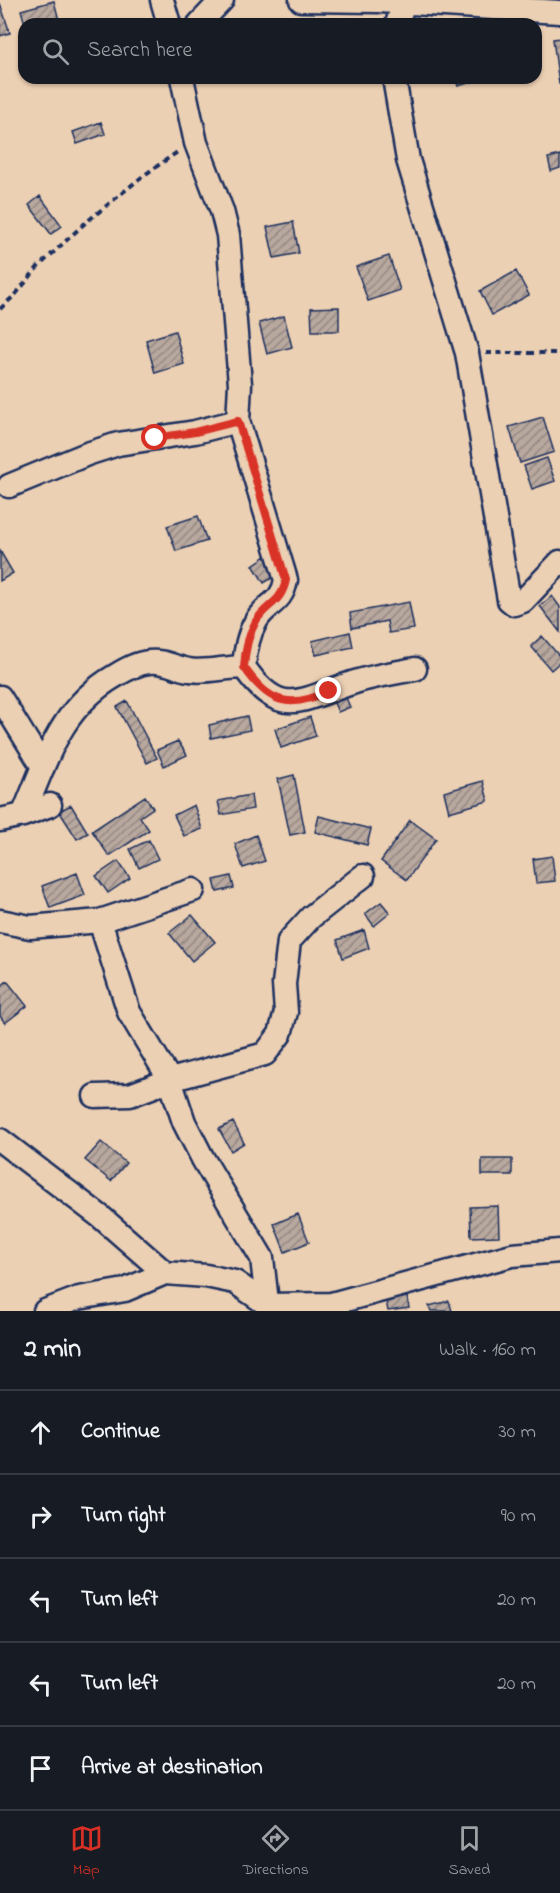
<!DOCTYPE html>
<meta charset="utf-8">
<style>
body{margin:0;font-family:"Indie Flower",sans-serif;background:#242831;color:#f1f3f6}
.stop{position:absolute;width:18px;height:18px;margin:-14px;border:4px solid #d93025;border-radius:50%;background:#fff}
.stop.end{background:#d93025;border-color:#fff;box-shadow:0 2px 6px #0008}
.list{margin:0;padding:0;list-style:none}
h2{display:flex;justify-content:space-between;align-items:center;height:78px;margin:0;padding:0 24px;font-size:26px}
h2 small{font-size:20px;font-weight:400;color:#9ea1a6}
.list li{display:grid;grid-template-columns:39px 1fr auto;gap:18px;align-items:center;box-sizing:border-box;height:84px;padding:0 24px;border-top:2px solid #363941}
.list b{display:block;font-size:22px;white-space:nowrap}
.list em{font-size:20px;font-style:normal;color:#9ea1a6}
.icon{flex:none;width:33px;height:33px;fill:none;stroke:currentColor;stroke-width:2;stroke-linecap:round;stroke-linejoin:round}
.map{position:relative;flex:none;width:560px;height:1311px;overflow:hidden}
.search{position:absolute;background:#171b24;box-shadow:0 2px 4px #0004;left:18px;right:18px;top:18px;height:66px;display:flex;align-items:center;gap:15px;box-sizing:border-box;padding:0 21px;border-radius:18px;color:#9ea1a6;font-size:22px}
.sheet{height:498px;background:#171b24}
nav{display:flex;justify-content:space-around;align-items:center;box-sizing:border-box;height:84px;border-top:2px solid #363941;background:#171b24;font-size:16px;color:#9ea1a6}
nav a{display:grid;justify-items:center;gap:3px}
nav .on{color:#d93025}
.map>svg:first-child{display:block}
.building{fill:url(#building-hatch);stroke:#1b2f5e;stroke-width:1.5}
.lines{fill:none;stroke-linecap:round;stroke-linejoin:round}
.minor-casing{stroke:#1b2f5e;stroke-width:27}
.path{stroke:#1b2f5e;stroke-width:4;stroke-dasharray:6 4.5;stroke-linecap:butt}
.minor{stroke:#ecd0b3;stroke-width:22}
.route{stroke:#d93025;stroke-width:8}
</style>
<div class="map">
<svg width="560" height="1311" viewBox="0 0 560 1311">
<defs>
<pattern id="building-hatch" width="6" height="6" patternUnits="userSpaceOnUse" patternTransform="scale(1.5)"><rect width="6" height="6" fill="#b8a89e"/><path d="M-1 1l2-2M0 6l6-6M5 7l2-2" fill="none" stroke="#958984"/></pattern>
</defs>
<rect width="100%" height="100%" fill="#ecd0b3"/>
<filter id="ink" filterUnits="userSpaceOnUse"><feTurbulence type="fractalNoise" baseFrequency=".0167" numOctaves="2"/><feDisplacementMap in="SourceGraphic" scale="12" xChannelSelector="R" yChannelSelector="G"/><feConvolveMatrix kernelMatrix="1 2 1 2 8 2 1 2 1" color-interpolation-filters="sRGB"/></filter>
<g filter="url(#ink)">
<path class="building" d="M54,1L60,24H25L21,10Z
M0,3L10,33L0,36Z
M560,38V84H559L553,39Z
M455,78H481L482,79L458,86Z
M101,122L105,134L77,144L73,132Z
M560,155V168L551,171L548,158Z
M40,196L62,226L51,234L29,205Z
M293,222L299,253L274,258L267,227Z
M389,256L400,290L368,301L356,267Z
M516,271L529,295L492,315L480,291Z
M339,307V331H312L311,308Z
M284,316L292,347L267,354L259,323Z
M175,331L184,364L155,373L146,340Z
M543,417L554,452L520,463L509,427Z
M547,458L555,481L532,489L524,466Z
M198,516L207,541L176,551L167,526Z
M0,551L13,573L0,581Z
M266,556L277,575L264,583L253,565Z
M552,596L560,607V632L540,606Z
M409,602L414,629L389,633L387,621L352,628L350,613Z
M350,632L353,647L316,655L312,641Z
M542,636L560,657V662L551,670L531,646Z
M343,691L350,707L338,712L331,696Z
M127,701L157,758L147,763L117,707Z
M247,716L250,730L211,738L209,725Z
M310,717L316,736L281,748L275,729Z
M178,741L187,755L164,766L157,750Z
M294,775L305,832L290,835L278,779Z
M483,781L488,801L449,812L444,792Z
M251,795L253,809L221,815L218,801Z
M145,796L153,808L140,817L149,830L109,856L92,831Z
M71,805L88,833L77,839L59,811Z
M194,805L202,829L184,836L174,815Z
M319,816L371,829L367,845L315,832Z
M410,820L436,839L407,880L381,861Z
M256,835L265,861L243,868L235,844Z
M149,840L158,859L139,868L130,849Z
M552,856L555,881L536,883L533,859Z
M118,861L130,878L108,893L96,876Z
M77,873L85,895L50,908L42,886Z
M231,876L234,888L217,892L214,880Z
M381,902L390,913L374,926L365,914Z
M192,915L215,942L192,961L169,933Z
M364,930L369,948L343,958L337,940Z
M7,981L27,1006L5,1023L0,1016V987Z
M233,1122L244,1143L231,1151L219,1129Z
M101,1142L126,1163L111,1181L85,1160Z
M482,1159H512V1175H482Z
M498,1206L499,1236L471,1237L470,1207Z
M298,1214L309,1242L285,1252L274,1224Z
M407,1297L409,1308L388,1311L386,1301Z
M449,1301L452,1311H431L429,1306Z"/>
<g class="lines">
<g class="minor-casing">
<path id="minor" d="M162,0L169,24
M301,0L379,1L560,12
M199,24L222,0
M397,24L404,2
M182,78L196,143L222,211L228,235L240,384L238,421L286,580C282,604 266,603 256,621C248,635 245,652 244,667C281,721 301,699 352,683C372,676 394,673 415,669
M394,78L408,160L467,353L509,600L514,604L523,601L560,562
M9,486L87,454L118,444L195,432L238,421
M0,697L43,767
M23,815C47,759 60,708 115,676C125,670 137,663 149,662C164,660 175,668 189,670C207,673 225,667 244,667
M0,820L23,815L50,805
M0,921L30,927L100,921L193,890
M100,921L129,1012L170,1080L184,1122L203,1159L262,1258L268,1311
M95,1096L130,1095L170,1080L265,1054L280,1034L286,1012L284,984L289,941L311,917L363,876
M0,1140L101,1217L165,1273
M45,1311L79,1298L125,1290L165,1273L206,1276L235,1282L268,1305L331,1304L512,1255L560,1251"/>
</g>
<path class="path" d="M0,309L16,294L38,267L84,224L143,176L179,151
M486,353H560"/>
<use href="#minor" class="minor"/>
</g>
</g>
<g class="lines" filter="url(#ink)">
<path class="route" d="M155,438L195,432L238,421L286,580C281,604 267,603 256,621C248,635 245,652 244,667C268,703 289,710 329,691"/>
</g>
</svg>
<div class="stop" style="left:155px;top:438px"></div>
<div class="stop end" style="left:329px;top:691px"></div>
<div class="search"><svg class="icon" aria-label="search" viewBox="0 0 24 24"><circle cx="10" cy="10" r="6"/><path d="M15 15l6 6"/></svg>Search here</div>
</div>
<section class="sheet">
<h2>2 min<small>Walk · 160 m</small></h2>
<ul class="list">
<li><svg class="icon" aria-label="ahead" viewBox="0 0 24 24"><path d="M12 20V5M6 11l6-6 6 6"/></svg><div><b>Continue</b></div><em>30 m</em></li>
<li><svg class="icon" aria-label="right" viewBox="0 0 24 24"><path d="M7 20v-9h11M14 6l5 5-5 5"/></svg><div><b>Turn right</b></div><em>90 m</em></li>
<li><svg class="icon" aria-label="left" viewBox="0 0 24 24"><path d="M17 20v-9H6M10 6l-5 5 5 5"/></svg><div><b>Turn left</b></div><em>20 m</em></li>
<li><svg class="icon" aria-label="left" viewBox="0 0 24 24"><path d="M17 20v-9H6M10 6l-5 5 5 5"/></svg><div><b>Turn left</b></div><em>20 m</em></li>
<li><svg class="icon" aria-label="arrive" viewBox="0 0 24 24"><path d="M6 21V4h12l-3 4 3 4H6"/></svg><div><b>Arrive at destination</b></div></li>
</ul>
</section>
<nav>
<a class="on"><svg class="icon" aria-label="map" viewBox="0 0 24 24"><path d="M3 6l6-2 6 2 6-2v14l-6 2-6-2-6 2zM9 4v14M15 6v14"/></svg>Map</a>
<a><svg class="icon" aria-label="directions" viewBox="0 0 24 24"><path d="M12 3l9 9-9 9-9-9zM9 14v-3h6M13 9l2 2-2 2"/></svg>Directions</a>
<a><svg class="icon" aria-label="saved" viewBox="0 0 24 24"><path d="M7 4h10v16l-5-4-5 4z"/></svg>Saved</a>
</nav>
